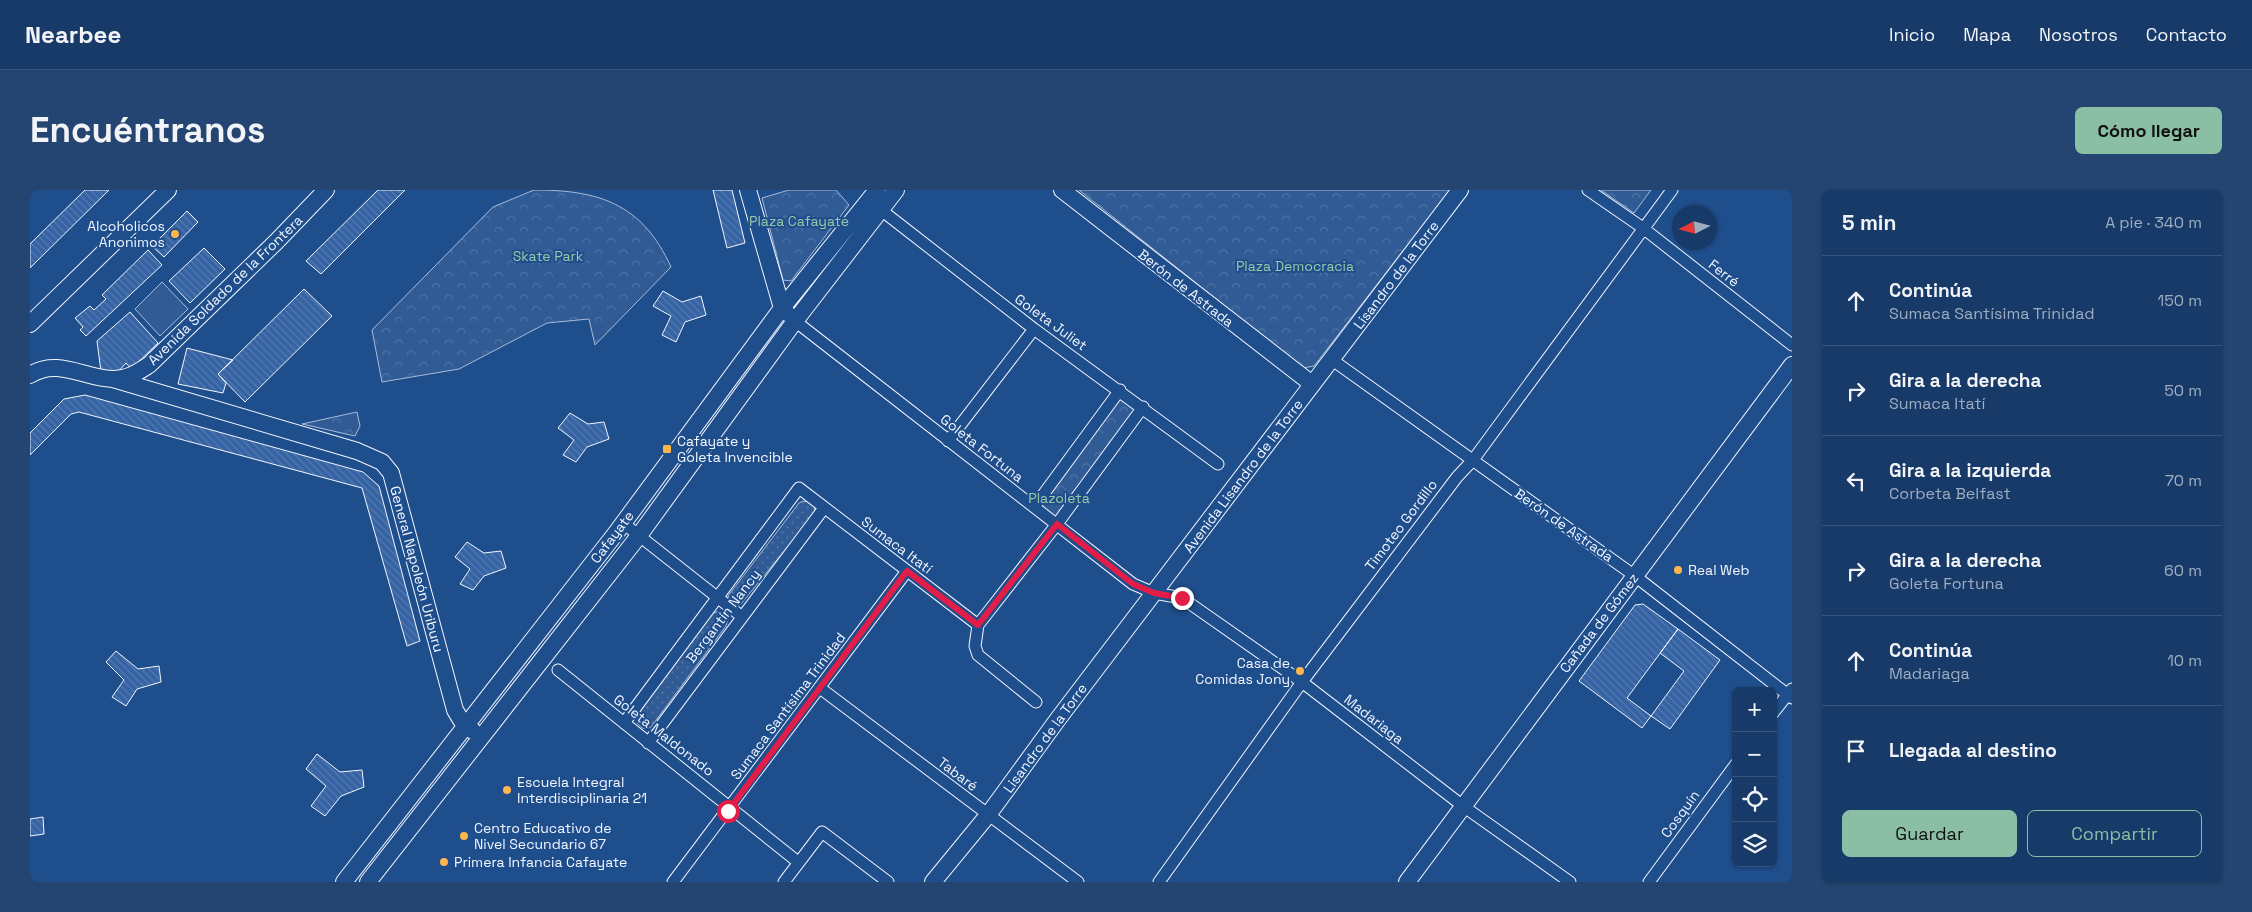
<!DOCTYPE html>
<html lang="es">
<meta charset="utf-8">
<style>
body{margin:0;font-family:"Space Grotesk",sans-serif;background:#244571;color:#f1f3f6}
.controls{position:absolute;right:15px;bottom:15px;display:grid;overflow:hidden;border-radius:8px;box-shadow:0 1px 4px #0004}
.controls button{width:45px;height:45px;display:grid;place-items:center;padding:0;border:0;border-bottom:1px solid #36547d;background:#173a69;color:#f1f3f6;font:25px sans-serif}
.compass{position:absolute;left:1642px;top:15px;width:45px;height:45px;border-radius:50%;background:#173a69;box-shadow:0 1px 4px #0004;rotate:264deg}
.stop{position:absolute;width:15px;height:15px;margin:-11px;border:4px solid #e11d48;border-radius:50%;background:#fff}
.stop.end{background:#e11d48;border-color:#fff;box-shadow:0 1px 5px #0008}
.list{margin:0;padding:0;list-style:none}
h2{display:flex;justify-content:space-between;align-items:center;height:65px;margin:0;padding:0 20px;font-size:21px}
h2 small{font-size:16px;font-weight:400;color:#9eadc0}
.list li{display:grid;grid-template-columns:32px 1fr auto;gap:15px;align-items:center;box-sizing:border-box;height:90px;padding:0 20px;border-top:1px solid #36547d}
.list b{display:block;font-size:19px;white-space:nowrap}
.list p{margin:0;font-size:16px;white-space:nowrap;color:#9eadc0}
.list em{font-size:16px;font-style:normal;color:#9eadc0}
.actions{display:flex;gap:10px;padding:15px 20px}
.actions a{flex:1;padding:11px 0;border:1px solid #8abfa5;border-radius:8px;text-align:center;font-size:18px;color:#8abfa5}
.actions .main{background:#8abfa5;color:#111}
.icon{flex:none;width:28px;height:28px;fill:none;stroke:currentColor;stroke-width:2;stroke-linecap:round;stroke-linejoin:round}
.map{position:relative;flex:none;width:1762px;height:692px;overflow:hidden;border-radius:8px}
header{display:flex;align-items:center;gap:30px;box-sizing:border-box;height:70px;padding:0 25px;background:#173a69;border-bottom:1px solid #36547d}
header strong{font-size:24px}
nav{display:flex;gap:28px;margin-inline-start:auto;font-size:18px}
.intro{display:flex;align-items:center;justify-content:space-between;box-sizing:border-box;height:120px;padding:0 30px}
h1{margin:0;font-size:35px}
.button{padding:12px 22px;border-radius:8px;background:#8abfa5;color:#111;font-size:18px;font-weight:700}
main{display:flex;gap:30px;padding:0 30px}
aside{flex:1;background:#173a69;border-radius:8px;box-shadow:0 1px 4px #0004}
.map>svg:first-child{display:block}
.grass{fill:url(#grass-dots);stroke:#a8bbd7}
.park{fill:url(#park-crowns);stroke:#a8bbd7}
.built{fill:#305b95;stroke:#a8bbd7}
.building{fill:url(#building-back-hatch);stroke:#f2f6ff}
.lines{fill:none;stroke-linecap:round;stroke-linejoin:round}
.street-casing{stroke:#f2f6ff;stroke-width:13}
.secondary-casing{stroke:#f2f6ff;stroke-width:18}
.street{stroke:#1f4e8c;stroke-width:11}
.secondary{stroke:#1f4e8c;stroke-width:16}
.route{stroke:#e11d48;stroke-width:6}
.poi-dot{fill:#ffb74d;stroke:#1f4e8c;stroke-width:2}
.labels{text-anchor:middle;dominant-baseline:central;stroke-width:4;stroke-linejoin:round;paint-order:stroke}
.park-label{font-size:14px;fill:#97c8a6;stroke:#1f4e8c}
.poi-label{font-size:14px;fill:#f2f6ff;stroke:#1f4e8c;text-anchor:start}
.street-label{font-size:14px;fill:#f2f6ff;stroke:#1f4e8c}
</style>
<header>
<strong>Nearbee</strong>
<nav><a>Inicio</a><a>Mapa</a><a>Nosotros</a><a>Contacto</a></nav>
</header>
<div class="intro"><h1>Encuéntranos</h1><a class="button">Cómo llegar</a></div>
<main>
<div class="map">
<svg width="1762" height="692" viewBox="0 0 1762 692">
<defs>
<pattern id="grass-dots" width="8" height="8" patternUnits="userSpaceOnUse" patternTransform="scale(1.25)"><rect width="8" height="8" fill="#305b95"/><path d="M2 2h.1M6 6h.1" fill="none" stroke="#4e73a5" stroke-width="1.8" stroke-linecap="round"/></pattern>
<pattern id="park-crowns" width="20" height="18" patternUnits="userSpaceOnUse" patternTransform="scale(1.25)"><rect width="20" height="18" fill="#305b95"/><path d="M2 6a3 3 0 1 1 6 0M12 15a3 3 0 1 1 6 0" fill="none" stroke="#4e73a5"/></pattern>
<pattern id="building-back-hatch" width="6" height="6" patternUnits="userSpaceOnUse" patternTransform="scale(1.25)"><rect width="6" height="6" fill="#3563a3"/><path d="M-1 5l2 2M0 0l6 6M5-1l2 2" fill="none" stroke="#537ab1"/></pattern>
</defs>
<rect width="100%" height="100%" fill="#1f4e8c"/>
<path class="grass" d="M773,311L784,313L785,323L711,414L706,416L699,411L698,406L769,313Z
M690,421L698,429L696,436L621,537C615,540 612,539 607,533L609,523L680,424Z"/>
<path class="park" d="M504,0C568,0 612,13 641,77L565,155L559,129L517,133L429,179L352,192L342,140L463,17Z
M759,0H806L819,15L761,91L753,90L732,8Z
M1049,0H1420L1284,176L1273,178Z
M1571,0H1621L1604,23Z
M1090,200L1113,217L1027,334L1004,317Z
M327,222L330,236L325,246L272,234Z"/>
<path class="built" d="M132,92L158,119L130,146L105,119Z"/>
<path class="building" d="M55,0H79L0,78V54Z
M348,0H375L291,84L276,71Z
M683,0H702L715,53L697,58Z
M157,21L168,32L134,67L122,56Z
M174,58L195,79L160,113L139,91Z
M118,60L132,75L56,146L50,140L53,137L45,128L60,116L64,120L76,109L72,105Z
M274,99L302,126L215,212L188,184Z
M633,101L652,112L671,106L676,125L655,132L646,152L632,145L641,126L623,116Z
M100,122L128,153L101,179L96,173L84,186L71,182L67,151Z
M157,158L203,170L188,184L196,193L193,203L148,194Z
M55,205L333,282L349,296L390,451L377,456L332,298L49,222L41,224L0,265V243L34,209Z
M540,223L558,234L574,232L579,249L557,257L546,272L533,265L544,250L528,238Z
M437,352L454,363L471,361L476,378L454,386L443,400L430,394L440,379L425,367Z
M1613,414L1648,439L1597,508L1621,526L1612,538L1549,491L1605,415Z
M1648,439L1690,470L1640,539L1621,526L1654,481L1630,463Z
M86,461L108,479L129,476L131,492L107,499L96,516L82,507L94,490L76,472Z
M287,564L310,582L332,580L334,597L311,606L295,626L281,616L296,596L276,579Z
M13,627L14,644L0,646V629Z"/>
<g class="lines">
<g class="street-casing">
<path id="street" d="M1558,0L1613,38L1762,155
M846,16L1004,139L1188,274
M765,131L1103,394L1124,403L1152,408L1272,492L1433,616L1540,692
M1301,169L1605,386L1762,508
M918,251L1004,139
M1004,317L1090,200
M593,333L711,426
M528,480L768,672
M790,498L1048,692
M1006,512L948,465L945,456L948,435L1027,334L1113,217
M1743,523L1762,499
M594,533L769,298L948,435
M618,553L794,318
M643,692L877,381
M754,692L792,642L858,692
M1129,692L1272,492L1427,287L1443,270L1642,0
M1619,692L1706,574"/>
</g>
<g class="secondary-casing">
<path id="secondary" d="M718,0L752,118L757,123
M1032,0L1282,194
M0,134L138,0
M0,185C28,167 55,189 84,189C98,189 108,182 119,175L246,52L296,0
M83,189L327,261L352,272L361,283L425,520L431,530L443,541
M314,692L586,343L752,118L847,0
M338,692L608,347L765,131L866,0
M903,692L958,625L1028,529L1430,0
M1377,692L1762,175"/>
</g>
<use href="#street" class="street"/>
<use href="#secondary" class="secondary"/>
</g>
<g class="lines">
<path class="route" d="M698,621L877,381L948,435L1027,334L1103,394L1124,403L1152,408"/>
</g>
<g class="poi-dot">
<circle cx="145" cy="44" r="5"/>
<rect x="632" y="254" width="10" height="10" rx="2.5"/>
<circle cx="1648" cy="380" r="5"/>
<circle cx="1270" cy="481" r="5"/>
<circle cx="477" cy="600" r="5"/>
<circle cx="434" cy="646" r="5"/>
<circle cx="414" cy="672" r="5"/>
</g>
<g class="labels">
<g class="park-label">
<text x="769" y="31">Plaza Cafayate</text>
<text x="518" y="66">Skate Park</text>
<text x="1265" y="76">Plaza Democracia</text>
<text x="1029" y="308">Plazoleta</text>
</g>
<g class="poi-label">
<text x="135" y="36" text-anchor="end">Alcoholicos<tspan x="135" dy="16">Anonimos</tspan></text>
<text x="647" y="251">Cafayate y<tspan x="647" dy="16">Goleta Invencible</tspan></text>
<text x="1658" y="380">Real Web</text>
<text x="1260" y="473" text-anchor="end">Casa de<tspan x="1260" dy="16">Comidas Jony</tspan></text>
<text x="487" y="592">Escuela Integral<tspan x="487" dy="16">Interdisciplinaria 21</tspan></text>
<text x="444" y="638">Centro Educativo de<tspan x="444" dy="16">Nivel Secundario 67</tspan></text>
<text x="424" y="672">Primera Infancia Cafayate</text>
</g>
<g class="street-label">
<text transform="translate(1694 83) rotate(38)">Ferré</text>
<text transform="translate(1366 85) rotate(-53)">Lisandro de la Torre</text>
<text transform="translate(1156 98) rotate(38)">Berón de Astrada</text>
<text transform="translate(195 100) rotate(-44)">Avenida Soldado de la Frontera</text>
<text transform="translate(1021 132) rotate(36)">Goleta Juliet</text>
<text transform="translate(952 258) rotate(38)">Goleta Fortuna</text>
<text transform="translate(1213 286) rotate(-53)">Avenida Lisandro de la Torre</text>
<text transform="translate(1371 335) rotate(-53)">Timoteo Gordillo</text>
<text transform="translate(1534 335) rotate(35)">Berón de Astrada</text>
<text transform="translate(582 347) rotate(-53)">Cafayate</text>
<text transform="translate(867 355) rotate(37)">Sumaca Itatí</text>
<text transform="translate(387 379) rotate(75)">General Napoleón Uriburu</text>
<text transform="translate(693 426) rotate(-53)">Bergantín Nancy</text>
<text transform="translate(1569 433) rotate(-53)">Cañada de Gómez</text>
<text transform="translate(758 516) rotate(-53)">Sumaca Santísima Trinidad</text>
<text transform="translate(1344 529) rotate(38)">Madariaga</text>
<text transform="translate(634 545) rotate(38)">Goleta Maldonado</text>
<text transform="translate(1015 548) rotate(-54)">Lisandro de la Torre</text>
<text transform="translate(928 584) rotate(37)">Tabaré</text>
<text transform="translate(1650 624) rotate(-54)">Cosquín</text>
</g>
</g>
</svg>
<div class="controls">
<button>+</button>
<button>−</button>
<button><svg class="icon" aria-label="locate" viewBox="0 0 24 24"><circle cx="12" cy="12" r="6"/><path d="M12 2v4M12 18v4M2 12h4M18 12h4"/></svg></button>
<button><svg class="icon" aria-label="layers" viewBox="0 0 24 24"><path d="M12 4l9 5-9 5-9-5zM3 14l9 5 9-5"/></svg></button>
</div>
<svg class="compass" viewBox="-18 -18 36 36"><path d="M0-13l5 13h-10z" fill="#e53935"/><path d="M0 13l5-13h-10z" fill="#9eadc0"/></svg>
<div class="stop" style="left:698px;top:621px"></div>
<div class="stop end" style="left:1152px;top:408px"></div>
</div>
<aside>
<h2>5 min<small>A pie · 340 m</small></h2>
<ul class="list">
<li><svg class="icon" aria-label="ahead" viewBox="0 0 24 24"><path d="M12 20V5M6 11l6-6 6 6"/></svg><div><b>Continúa</b><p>Sumaca Santísima Trinidad</p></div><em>150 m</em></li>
<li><svg class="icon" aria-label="right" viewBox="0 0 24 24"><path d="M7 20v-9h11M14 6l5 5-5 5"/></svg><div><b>Gira a la derecha</b><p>Sumaca Itatí</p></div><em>50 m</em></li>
<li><svg class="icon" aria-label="left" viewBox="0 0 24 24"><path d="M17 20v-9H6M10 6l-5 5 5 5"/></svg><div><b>Gira a la izquierda</b><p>Corbeta Belfast</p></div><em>70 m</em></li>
<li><svg class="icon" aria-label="right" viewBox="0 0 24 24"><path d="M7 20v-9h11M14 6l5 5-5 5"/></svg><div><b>Gira a la derecha</b><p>Goleta Fortuna</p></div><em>60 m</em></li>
<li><svg class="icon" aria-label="ahead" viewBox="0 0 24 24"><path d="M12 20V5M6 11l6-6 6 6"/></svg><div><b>Continúa</b><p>Madariaga</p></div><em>10 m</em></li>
<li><svg class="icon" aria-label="arrive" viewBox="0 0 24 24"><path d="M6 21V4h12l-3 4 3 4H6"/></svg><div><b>Llegada al destino</b></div></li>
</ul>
<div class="actions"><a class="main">Guardar</a><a>Compartir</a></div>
</aside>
</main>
